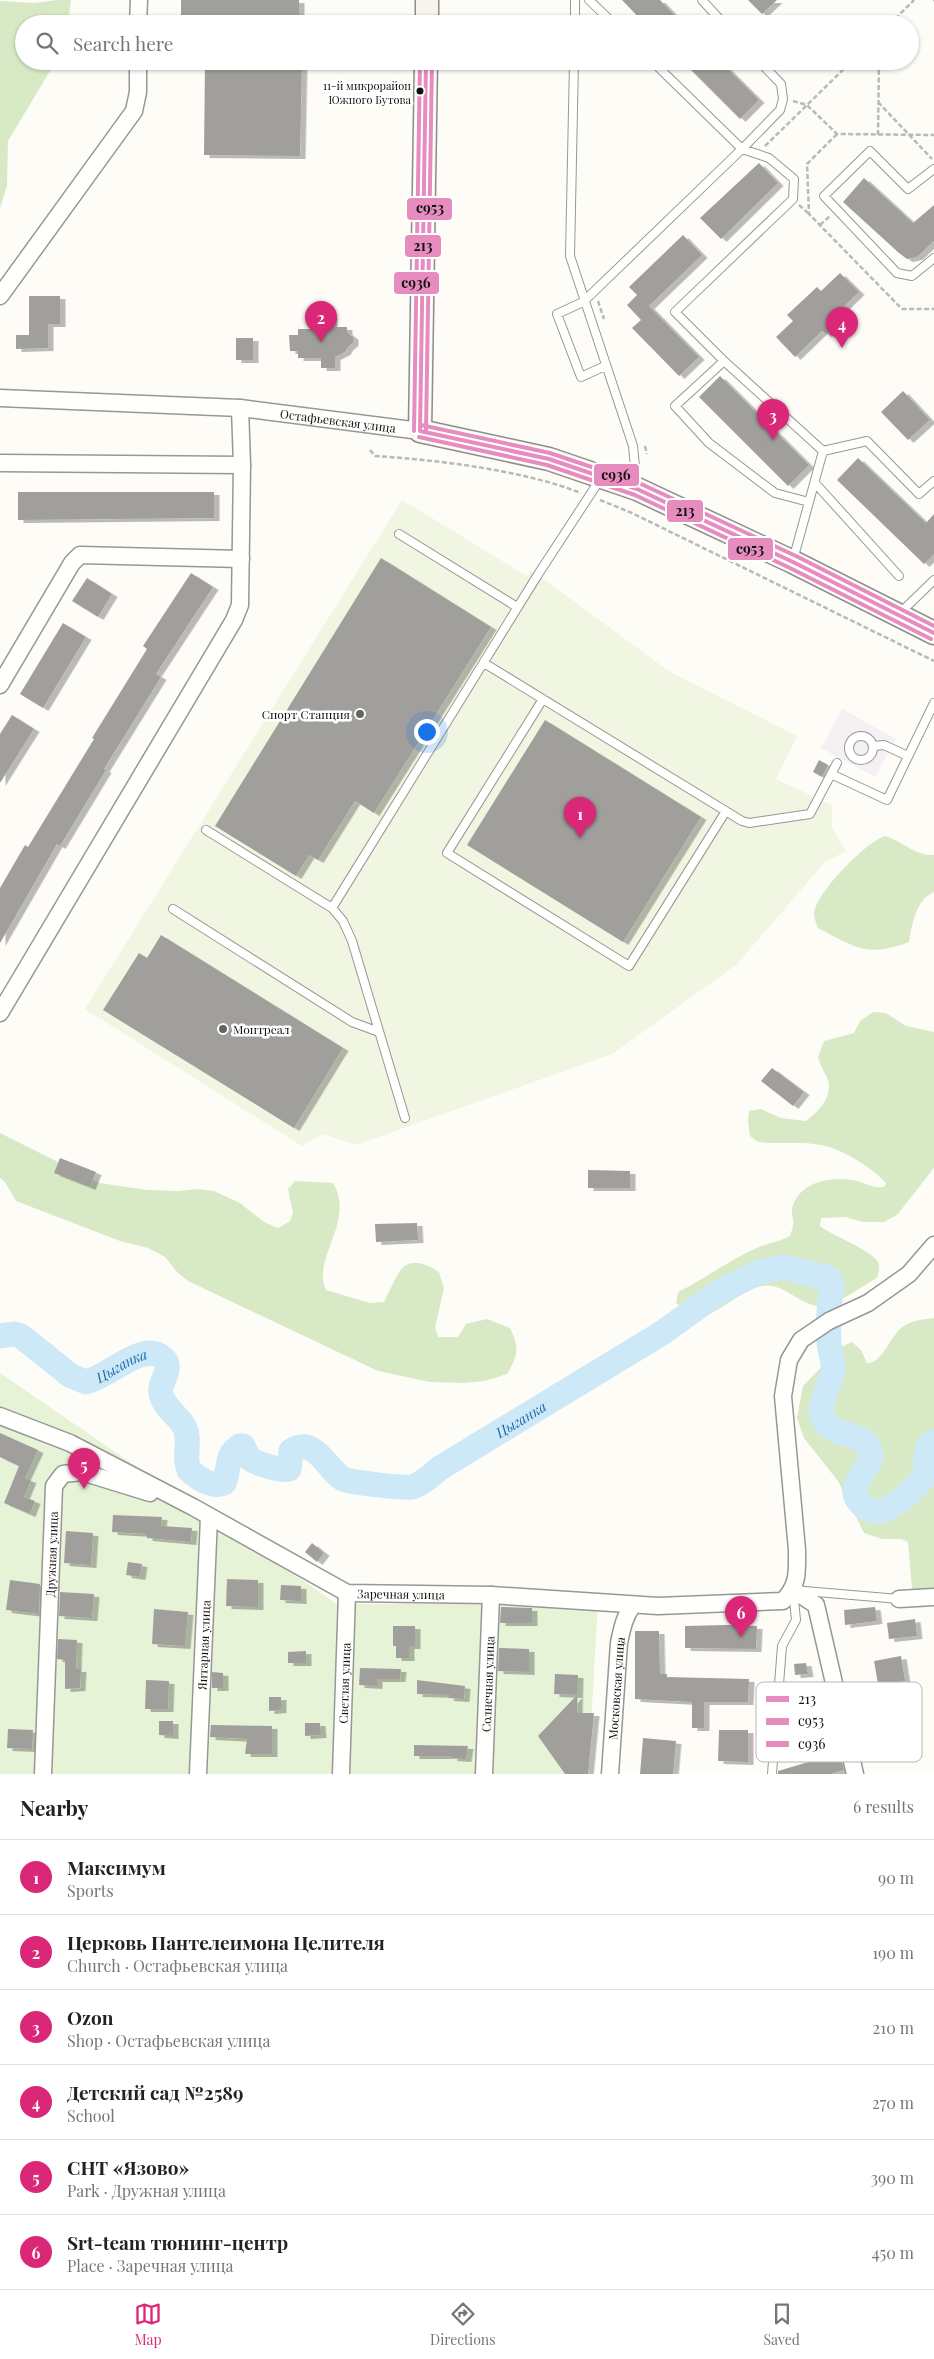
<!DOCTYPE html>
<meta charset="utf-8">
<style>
body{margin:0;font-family:"Playfair Display",serif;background:#f2f2f2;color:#222}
.you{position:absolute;left:426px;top:731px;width:18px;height:18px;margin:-12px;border:4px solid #fff;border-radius:50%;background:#1a73e8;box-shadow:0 0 0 8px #1a73e833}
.badge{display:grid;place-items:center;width:32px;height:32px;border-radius:50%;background:#db2777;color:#fff;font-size:16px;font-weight:700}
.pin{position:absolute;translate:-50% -41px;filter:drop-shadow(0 1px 2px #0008)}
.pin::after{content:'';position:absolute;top:26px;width:18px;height:15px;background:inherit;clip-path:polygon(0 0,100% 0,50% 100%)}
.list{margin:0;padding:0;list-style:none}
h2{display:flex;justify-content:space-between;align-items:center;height:65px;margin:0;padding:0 20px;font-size:21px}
h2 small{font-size:16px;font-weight:400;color:#767676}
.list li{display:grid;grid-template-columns:32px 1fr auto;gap:15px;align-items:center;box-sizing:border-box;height:75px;padding:0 20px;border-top:1px solid #e0e0e0}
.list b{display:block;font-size:19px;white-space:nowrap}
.list p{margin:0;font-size:16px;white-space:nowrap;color:#767676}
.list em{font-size:16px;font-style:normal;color:#767676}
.icon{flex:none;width:28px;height:28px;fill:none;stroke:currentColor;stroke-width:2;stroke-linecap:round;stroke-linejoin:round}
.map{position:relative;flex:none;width:934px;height:1774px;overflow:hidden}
.search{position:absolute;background:#fff;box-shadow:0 1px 4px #0004;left:15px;right:15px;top:15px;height:55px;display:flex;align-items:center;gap:12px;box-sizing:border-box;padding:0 18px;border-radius:28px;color:#767676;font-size:19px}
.sheet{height:515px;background:#fff}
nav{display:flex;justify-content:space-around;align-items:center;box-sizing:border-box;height:70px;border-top:1px solid #e0e0e0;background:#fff;font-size:14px;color:#767676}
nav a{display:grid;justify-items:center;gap:2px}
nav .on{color:#db2777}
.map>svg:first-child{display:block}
.industrial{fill:#f5f0f3}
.green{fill:#e7f3d7}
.forest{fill:#d8eac5}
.pitch{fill:#f0f6e1}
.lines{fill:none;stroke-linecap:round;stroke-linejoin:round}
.river{stroke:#cde8f7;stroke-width:25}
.building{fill:#a19f9c;filter:url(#shadow)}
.lane-casing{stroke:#979795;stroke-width:10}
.street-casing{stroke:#979795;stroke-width:19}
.secondary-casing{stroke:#8e8d8b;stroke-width:25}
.path{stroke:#b9b9b8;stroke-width:2.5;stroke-dasharray:5 2.5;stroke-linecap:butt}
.lane{stroke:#fffffe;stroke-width:8}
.street{stroke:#fffffe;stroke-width:16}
.secondary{stroke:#f6f4eb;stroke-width:22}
.bus-1-casing{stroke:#fff;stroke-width:8}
.bus-2-casing{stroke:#fff;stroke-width:8}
.bus-3-casing{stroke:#fff;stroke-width:8}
.bus-1{stroke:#e78cbf;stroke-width:4}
.bus-2{stroke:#e78cbf;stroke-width:4}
.bus-3{stroke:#e78cbf;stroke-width:4}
.bus-dot{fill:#111;stroke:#fff;stroke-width:2}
.poi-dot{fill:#646362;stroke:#fff;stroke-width:2}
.labels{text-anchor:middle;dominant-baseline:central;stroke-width:5;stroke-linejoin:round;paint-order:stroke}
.bus-label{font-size:11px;fill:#111;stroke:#fff;text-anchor:end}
.street-label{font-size:12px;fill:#111;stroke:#fff}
.poi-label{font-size:12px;fill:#111;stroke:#fff;text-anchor:end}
.water-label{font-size:14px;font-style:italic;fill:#1768a6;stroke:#fff}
.key{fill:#fff;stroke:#b8b8b8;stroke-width:1}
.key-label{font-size:14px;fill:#111}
.line-badge{stroke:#fff;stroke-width:2}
.pale-badge-label{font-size:14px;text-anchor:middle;font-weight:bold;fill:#111}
</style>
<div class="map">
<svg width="934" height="1774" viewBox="0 0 934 1774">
<defs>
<filter id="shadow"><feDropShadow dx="5.5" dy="3" stdDeviation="0" flood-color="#0004"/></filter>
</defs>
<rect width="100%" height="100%" fill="#fdfcf7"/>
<path class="industrial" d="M842,709L896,739L875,777L821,748Z"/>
<path class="green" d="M0,1373L337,1604H598L588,1774H0Z"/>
<path class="forest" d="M57,0H71L68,24H24V61H56L8,141L7,186L0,208V1L35,3Z
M885,836C902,841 915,856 934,855V892C916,899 912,925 909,942C868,958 854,947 818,928C815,920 812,914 816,906C823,887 866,842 885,836Z
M873,1012L886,1013L906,1026L934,1032V1168L897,1215L884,1222H863L845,1217L821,1218L820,1226C833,1236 871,1250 878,1262C881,1267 878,1273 877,1278C863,1285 838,1305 823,1306C801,1308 784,1281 762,1286C739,1291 723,1311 701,1317L682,1308L676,1303L678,1292C705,1279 729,1260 757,1248C768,1243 779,1242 790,1236C791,1232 793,1228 793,1224C794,1219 791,1214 792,1209C798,1182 830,1176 853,1180C864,1182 873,1189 884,1187L886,1183C872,1168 848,1153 829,1147C807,1140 781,1145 758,1142L750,1136L748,1121L749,1111L761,1109L781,1118L806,1121C818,1112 833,1097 828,1080C825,1073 820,1065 818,1057L824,1041L854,1033L860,1021Z
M0,1133L100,1183L147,1190L178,1191L198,1189L214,1191L240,1203L264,1222L278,1228L290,1221L293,1213L288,1189L295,1181L333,1183C356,1221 311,1260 326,1290L370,1303L384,1302C399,1273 402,1249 439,1272L444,1289L435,1327L438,1337H458L466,1324L487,1319L510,1328C520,1348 518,1356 507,1374L485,1381L464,1383L430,1382L378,1371L188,1281L178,1273L165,1257L148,1248L120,1241L16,1201L5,1182L0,1178Z
M934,1318V1589H912L908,1542L901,1539H882L864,1533L838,1481L804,1438L797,1418L803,1386L841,1347L852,1342L861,1350L867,1363C885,1363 889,1333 907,1324C915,1320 926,1319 934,1318Z"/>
<path class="pitch" d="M402,500L527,576L531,571L545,580L670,672L797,736L776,779L832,805V828L846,851L825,862L736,965L612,1054L356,1145L323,1134L302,1146L85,1009Z"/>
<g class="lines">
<path class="river" id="s1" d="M0,1336L14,1334L21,1336L71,1376L86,1382C108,1376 126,1356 149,1353C154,1353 159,1354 163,1358C175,1369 158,1382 161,1394C164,1408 179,1416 185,1428C191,1440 183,1457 189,1470C197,1478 212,1488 224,1483C230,1470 225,1454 240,1446H243C245,1450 247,1455 249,1458C254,1463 283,1472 289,1469L291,1451C315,1435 327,1470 343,1479C349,1482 406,1489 412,1487C422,1484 432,1475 440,1468L662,1333L719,1292L757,1273L781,1267L829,1278L832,1285C829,1303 828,1323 829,1342C829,1351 834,1358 833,1368C832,1385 814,1406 825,1422C835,1437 868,1432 871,1453C873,1470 841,1485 862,1505C867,1509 873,1512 879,1511C893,1509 921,1486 925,1473C928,1462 922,1448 934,1442"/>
</g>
<path class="building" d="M181,0H299V24H181Z
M622,0H660L683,24H645Z
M748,0H777L762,14Z
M205,61L302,62L300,156L204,155Z
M682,61H720L759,100L740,119Z
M759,163L778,183L721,239L700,218Z
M864,178L913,223L934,205V241L917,257L907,259L899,253L843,202Z
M683,235L702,255L649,306L699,357L679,376L632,328L641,320L627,305L637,295L629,287Z
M840,273L859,292L832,318L838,323L826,334L822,331L795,357L776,337L793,321L787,315L817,287L821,291Z
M29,296H60V324H48V348L16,349V335H29Z
M319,315H332V327H347V332L353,337V343L348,347L345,352L335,357V368H321V358H298V351H290L289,335H298V329H319Z
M236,338H253V360H236Z
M720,376L809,465L788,486L699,397Z
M903,391L930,420L908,440L881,412Z
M858,458L926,523L934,514V554L924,564L837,480Z
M18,492H214V518L18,520Z
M381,558L491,627L374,813L355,801L318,860L309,855L296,876L215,826Z
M191,573L213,587L156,674L161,677L104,769L106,770L60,846L57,844L0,943V888L25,845L28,847L94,739L92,738L147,649L143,646Z
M87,578L112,594L98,617L72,601Z
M63,623L86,637L43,708L20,694Z
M12,715L34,729L0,783V734Z
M545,720L701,817L623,942L467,845Z
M819,760L828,765L822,777L813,772Z
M161,935L343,1048L294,1128L103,1010L139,953L147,958Z
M772,1068L804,1092L793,1106L761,1081Z
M60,1158L96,1172L90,1187L54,1173Z
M588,1170L630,1171V1188H588Z
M417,1223L418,1240L376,1242L375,1224Z
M0,1433L38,1450L25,1478L31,1480L24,1497L35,1501L30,1514L4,1503L19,1466L0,1457Z
M113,1515L162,1517L161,1526L192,1528L191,1542L147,1538V1534L112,1532Z
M66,1531L93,1533L91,1565L64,1563Z
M312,1543L324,1553L317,1562L305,1552Z
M128,1562L142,1564L140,1577L126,1575Z
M227,1579L258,1580V1607L226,1606Z
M10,1580L40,1584L39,1614L6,1610Z
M281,1585L301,1586V1601L280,1600Z
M60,1592L94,1594L92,1618L59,1616Z
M501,1607L532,1608V1623H500Z
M875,1607L877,1621L845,1625L844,1610Z
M154,1609L188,1612L185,1646L152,1644Z
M915,1619L917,1636L889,1639L887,1623Z
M726,1625L757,1626L756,1649L685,1648V1626Z
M393,1626H415V1646H409V1658H396V1646H393Z
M635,1631H659L660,1674H667V1677L749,1679L748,1702H704V1728H692V1702L635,1699Z
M58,1639L77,1640L76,1669H81L80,1688L65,1689V1660L57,1659Z
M499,1648L529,1649V1672L498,1671Z
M306,1651V1663H288V1652Z
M901,1656L905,1681L894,1683L900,1720L894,1722L895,1728L869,1733L863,1729L862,1724L866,1719L864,1706L881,1701L874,1661Z
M806,1663L808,1674L795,1675L794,1664Z
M360,1668L401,1669L400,1679H377V1686L359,1685Z
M212,1672L223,1673V1688H212Z
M555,1674L578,1675L577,1713H594L588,1774H565L538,1736L577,1695L554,1694Z
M146,1680L169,1681L168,1709H145Z
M417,1680L465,1686L464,1699L448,1698L449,1695L417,1694Z
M269,1697H281V1710L269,1711Z
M159,1721H173V1736L159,1735Z
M305,1723H320L321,1735L305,1736Z
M211,1725L272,1726V1754H245L247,1739L210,1737Z
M8,1729L33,1730L32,1749L7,1748Z
M719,1730H748V1762L718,1761Z
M643,1738L676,1741L673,1774H640Z
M414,1745L468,1746L466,1759L452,1758V1756H414Z
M839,1753L844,1770L831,1774H778V1771Z"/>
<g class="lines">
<g class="lane-casing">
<path id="lane" d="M589,0L614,24
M702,0L724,24
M575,24V0
M574,61L570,256L633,446L637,487
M652,61L742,149L769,158L794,179L793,199L675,312L724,361
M934,258L912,276L897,273L824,196L870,151L908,189L934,169
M605,366L581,377L557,314L583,302L742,149L780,110L783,99L781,84L759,61
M823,451L867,441L919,494L934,481
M815,483L899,576
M399,534L517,607
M793,560L809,502L775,493L709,443L675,406L724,361L823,451L809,502
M900,613L934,580
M484,663L742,821L749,823L810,814L837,763
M543,699L447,853L629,966L726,811
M849 748a12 12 0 1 1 24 0a12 12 0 1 1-24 0Z
M874,746L884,745L908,756
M831,774L887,800L934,703
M206,830L332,908L343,921L352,941L405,1118
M332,908L537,576L601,478
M173,909L352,1022L379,1032
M772,1774L782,1646L796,1620L793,1590L899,1599"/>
</g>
<g class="street-casing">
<g id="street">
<path d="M138,24L139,0"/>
<path d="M0,296L134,111L138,92V61"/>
<path id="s2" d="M0,398L240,408L420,431"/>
<path d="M0,463L242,465"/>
<path d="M0,685L72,563L80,555L241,559"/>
<path d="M0,1013L234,620L240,605L242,465L240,408"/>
<path id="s3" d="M0,1416L70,1443L193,1507L347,1593L491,1595L658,1606L783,1601C799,1584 797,1572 797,1550L783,1396L789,1360L801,1340L829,1321L868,1303L909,1274L934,1245"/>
<path d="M793,1590L816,1605L855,1774"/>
<path d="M899,1599L934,1597"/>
<path id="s4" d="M43,1774L54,1486L63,1474L82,1472L150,1493"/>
<path id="s5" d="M198,1774L209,1517"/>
<path id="s6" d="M341,1774L347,1593"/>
<path id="s7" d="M484,1774L491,1595"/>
<path id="s8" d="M610,1774L619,1643C622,1629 624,1617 633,1605"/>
</g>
</g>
<g class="secondary-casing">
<path id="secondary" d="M427,24V0
M426,61L420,431L549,459L637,489L793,562L934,633"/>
</g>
<path class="path" d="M933,0H934
M890,24L914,0
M546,61L564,68
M793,101L807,105L837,134L934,135
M878,102L932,159
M837,134L807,164L809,214L902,309H934
M878,135L879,61
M765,146L852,61
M799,205L808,213
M820,225L830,216
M598,301L604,319
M645,446L647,454
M370,450L375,456C438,460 522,470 581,493
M600,500L632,513L934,661"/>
<use href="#lane" class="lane"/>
<use href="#street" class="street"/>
<use href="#secondary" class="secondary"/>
<g class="bus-1-casing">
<path id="bus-1" d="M420,431L549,459L637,489L793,562L934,633
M420,431L426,61"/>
</g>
<g class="bus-2-casing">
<path id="bus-2" d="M426,431L432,61
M419,437L547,465L635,495L790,568L931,639"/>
</g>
<g class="bus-3-casing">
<path id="bus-3" d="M421,425L550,453L639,483L796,556L934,626
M414,431L420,61"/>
</g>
<use href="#bus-1" class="bus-1"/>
<use href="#bus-2" class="bus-2"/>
<use href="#bus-3" class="bus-3"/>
</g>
<circle class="bus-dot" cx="420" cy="91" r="4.5"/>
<g class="poi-dot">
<circle cx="360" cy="714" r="5"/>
<circle cx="223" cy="1029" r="5"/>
</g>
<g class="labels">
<g class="bus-label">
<text x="411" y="85">11-й микрорайон<tspan x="411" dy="14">Южного Бутова</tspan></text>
</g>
<g class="street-label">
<text stroke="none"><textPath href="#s2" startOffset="339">Остафьевская улица</textPath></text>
<text stroke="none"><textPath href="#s4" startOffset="220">Дружная улица</textPath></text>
<text stroke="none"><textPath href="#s3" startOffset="444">Заречная улица</textPath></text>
<text stroke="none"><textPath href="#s5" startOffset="129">Янтарная улица</textPath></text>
<text stroke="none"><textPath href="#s6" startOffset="91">Светлая улица</textPath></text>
<text stroke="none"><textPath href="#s7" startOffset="90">Солнечная улица</textPath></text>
<text stroke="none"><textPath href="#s8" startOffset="86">Московская улица</textPath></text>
</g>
<g class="poi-label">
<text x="350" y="714">Спорт Станция</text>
<text x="233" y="1029" text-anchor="start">Монтреал</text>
</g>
<g class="water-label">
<text stroke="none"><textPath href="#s1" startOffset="141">Цыганка</textPath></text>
<text stroke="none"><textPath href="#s1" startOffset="731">Цыганка</textPath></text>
</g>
</g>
<rect x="756" y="1682" width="166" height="80" rx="8" class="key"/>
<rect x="766" y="1696" width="23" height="6" fill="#e78cbf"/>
<rect x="766" y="1718" width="23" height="7" fill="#e78cbf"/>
<rect x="766" y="1741" width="23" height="6" fill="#e78cbf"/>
<g class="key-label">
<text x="798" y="1704">213</text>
<text x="798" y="1726">с953</text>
<text x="798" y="1749">с936</text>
</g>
<g class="line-badge">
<rect x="406" y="197" width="47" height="24" rx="5" fill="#e78cbf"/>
<rect x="404" y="234" width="38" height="24" rx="5" fill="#e78cbf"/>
<rect x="393" y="271" width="47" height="24" rx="5" fill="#e78cbf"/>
<rect x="593" y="463" width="47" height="24" rx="5" fill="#e78cbf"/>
<rect x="666" y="499" width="38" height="24" rx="5" fill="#e78cbf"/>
<rect x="727" y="537" width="47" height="24" rx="5" fill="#e78cbf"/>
</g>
<g class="pale-badge-label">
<text x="430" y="213">с953</text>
<text x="423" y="251">213</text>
<text x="416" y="288">с936</text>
<text x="616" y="480">с936</text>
<text x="685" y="516">213</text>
<text x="750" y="554">с953</text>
</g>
</svg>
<div class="you"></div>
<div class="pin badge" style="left:580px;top:838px">1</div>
<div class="pin badge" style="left:321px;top:342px">2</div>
<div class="pin badge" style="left:773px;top:440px">3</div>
<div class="pin badge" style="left:842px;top:348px">4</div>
<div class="pin badge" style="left:84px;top:1489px">5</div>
<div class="pin badge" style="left:741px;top:1637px">6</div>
<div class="search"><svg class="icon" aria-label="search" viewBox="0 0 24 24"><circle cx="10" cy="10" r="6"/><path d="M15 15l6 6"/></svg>Search here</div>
</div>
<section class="sheet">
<h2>Nearby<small>6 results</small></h2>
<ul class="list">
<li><span class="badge">1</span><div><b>Максимум</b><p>Sports</p></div><em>90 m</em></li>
<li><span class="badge">2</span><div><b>Церковь Пантелеимона Целителя</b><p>Church · Остафьевская улица</p></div><em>190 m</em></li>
<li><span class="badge">3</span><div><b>Ozon</b><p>Shop · Остафьевская улица</p></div><em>210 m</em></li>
<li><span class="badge">4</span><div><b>Детский сад №2589</b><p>School</p></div><em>270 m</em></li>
<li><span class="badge">5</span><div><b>СНТ «Язово»</b><p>Park · Дружная улица</p></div><em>390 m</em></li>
<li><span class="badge">6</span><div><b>Srt-team тюнинг-центр</b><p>Place · Заречная улица</p></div><em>450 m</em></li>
</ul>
</section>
<nav>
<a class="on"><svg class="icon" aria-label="map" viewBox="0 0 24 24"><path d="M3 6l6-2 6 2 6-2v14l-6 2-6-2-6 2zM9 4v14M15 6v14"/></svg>Map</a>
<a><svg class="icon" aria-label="directions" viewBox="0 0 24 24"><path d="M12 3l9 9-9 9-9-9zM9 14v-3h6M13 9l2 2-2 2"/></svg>Directions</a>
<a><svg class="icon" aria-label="saved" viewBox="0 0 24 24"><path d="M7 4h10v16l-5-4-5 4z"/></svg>Saved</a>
</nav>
